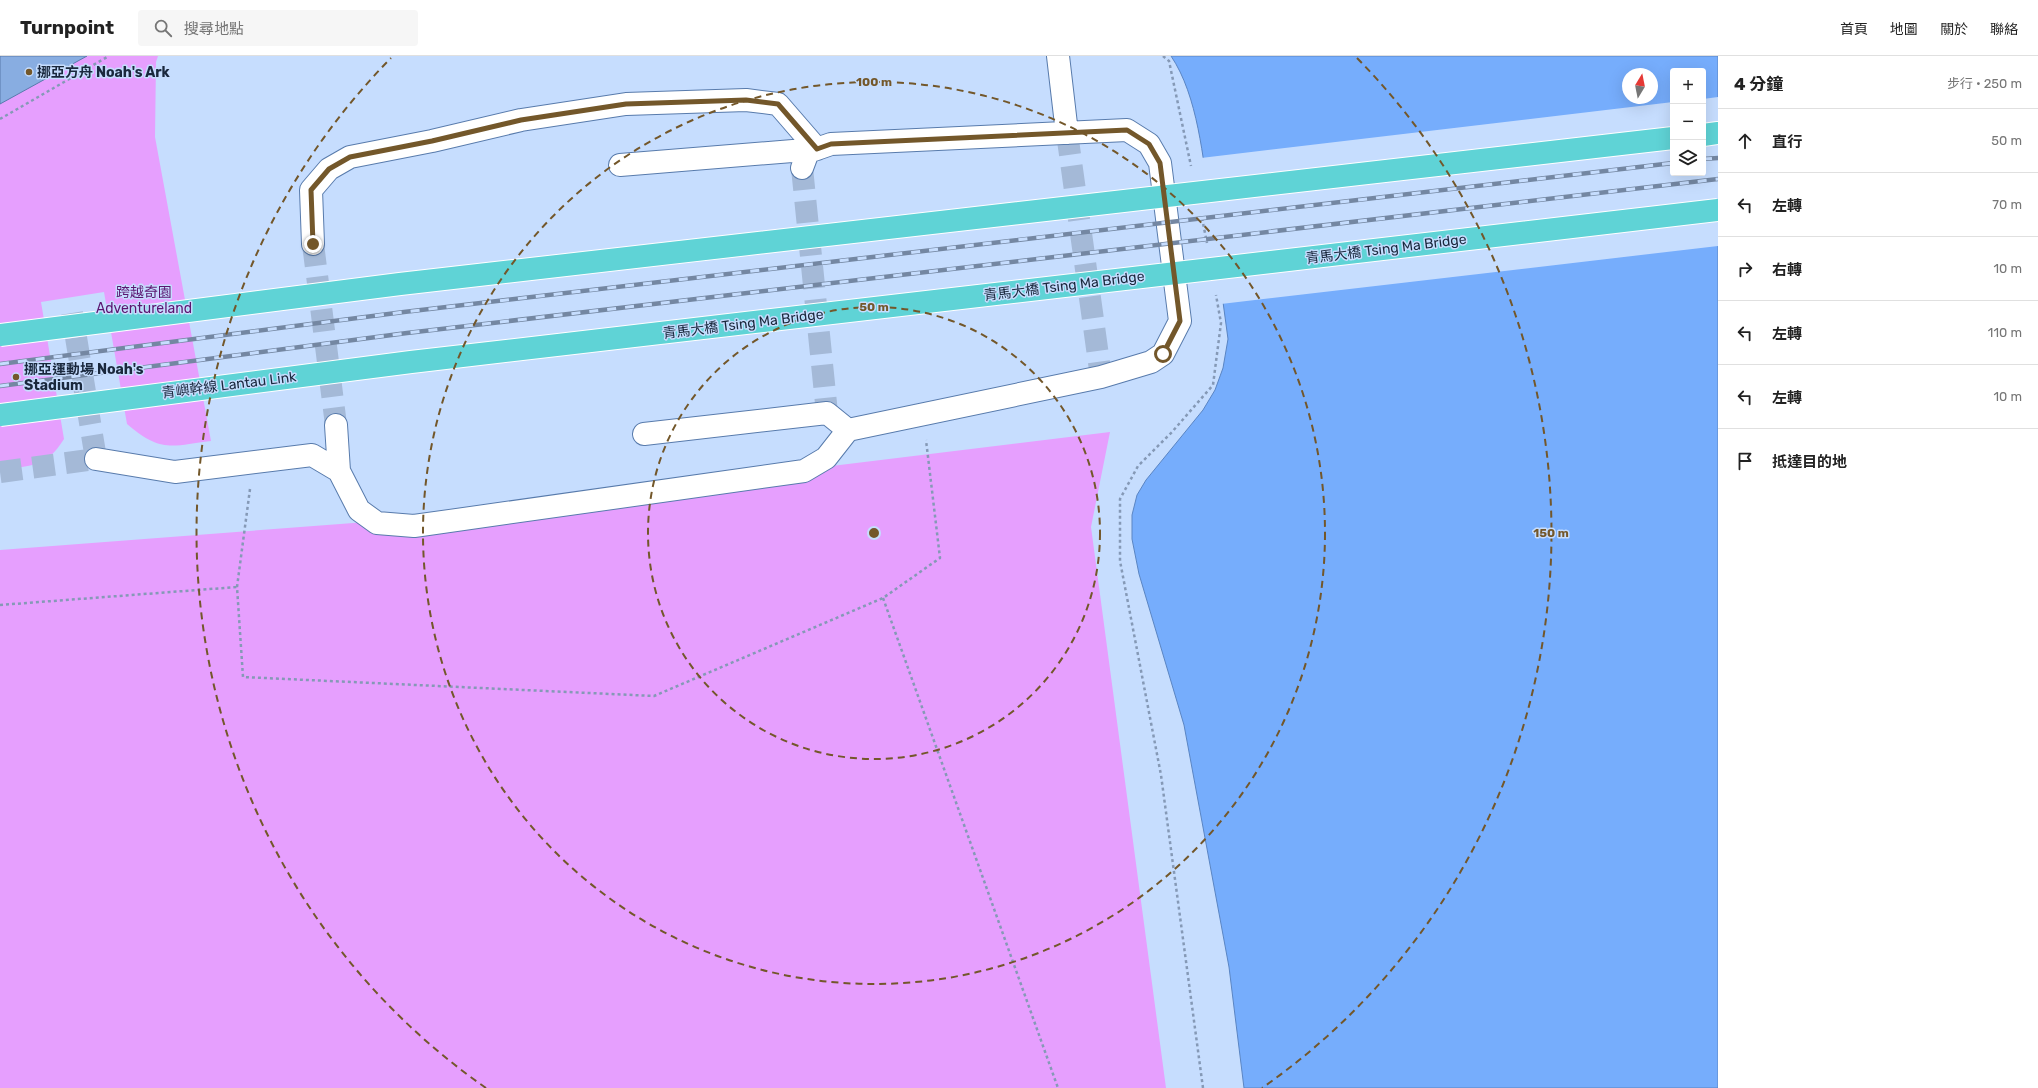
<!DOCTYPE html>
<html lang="zh-TW">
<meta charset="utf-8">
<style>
body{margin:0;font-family:Rubik,"Noto Sans TC",sans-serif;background:#f6f6f6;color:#222}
.controls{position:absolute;right:12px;top:12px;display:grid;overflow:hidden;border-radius:4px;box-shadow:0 4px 16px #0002}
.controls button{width:36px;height:36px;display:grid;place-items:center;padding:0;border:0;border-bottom:1px solid #e0e0e0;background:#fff;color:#222;font:20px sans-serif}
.compass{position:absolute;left:1622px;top:12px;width:36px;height:36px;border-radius:50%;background:#fff;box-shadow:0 4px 16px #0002;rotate:10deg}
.stop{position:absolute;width:12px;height:12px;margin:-9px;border:3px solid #73572a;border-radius:50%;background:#fff}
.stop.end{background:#73572a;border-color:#fff;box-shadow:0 1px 4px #0008}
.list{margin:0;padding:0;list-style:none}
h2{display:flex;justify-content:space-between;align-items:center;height:52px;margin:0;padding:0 16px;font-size:17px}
h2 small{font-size:13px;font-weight:400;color:#767676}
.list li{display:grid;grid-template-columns:26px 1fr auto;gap:12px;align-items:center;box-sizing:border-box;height:64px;padding:0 16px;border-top:1px solid #e0e0e0}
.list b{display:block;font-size:15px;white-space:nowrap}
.list em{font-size:13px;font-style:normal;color:#767676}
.icon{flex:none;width:22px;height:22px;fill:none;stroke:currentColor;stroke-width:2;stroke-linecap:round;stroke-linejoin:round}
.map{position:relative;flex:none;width:1718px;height:1032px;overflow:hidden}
header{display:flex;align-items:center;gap:24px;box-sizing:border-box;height:56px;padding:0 20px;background:#fff;border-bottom:1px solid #e0e0e0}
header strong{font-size:19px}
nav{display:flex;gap:22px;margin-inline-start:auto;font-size:14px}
.search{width:280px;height:36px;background:#f6f6f6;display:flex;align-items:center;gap:10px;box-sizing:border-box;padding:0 14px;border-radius:4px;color:#767676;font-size:15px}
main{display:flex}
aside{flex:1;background:#fff}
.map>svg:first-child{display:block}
.green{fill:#e69ffe}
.water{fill:#76adfc;stroke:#5a85c3;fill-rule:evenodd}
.pier{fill:#c6ddfe}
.building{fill:#88ade1;stroke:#587aac}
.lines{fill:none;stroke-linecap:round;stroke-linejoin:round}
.minor-tunnel{stroke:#a4b9d7;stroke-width:22;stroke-dasharray:22 11;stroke-linecap:butt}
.minor-casing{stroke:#587bac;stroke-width:24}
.highway-casing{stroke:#fff;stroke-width:24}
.path{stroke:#8599b6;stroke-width:2.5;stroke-dasharray:3 3;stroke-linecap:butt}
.minor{stroke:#fff;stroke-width:22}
.highway{stroke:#5fd3d6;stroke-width:22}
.rail-casing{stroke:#7487a2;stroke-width:4.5}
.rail{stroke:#c6ddfe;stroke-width:3;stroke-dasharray:9;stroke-linecap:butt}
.highway-bridge-casing{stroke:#fff;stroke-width:24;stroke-linecap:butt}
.highway-bridge{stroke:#5fd3d6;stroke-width:22}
.route{stroke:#73572a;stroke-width:5}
.ring{fill:none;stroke:#73572a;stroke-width:2;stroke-dasharray:7 5}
.poi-dot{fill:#73572a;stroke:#c6ddfe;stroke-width:1.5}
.labels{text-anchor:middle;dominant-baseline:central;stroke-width:3;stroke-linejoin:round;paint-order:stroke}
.poi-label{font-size:14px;font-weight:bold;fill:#1a283d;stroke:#c6ddfe;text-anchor:start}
.street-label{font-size:14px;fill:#1a283d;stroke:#c6ddfe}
.park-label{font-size:14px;fill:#5b146f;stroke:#c6ddfe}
.centre{fill:#73572a;stroke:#c6ddfe;stroke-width:2}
.ring-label{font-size:12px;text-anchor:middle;font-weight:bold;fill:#73572a;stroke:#c6ddfe;stroke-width:3;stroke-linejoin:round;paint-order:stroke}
</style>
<header>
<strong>Turnpoint</strong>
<div class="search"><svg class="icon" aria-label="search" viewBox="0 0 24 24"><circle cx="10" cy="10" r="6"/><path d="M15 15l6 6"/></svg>搜尋地點</div>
<nav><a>首頁</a><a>地圖</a><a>關於</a><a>聯絡</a></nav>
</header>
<main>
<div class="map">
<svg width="1718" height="1032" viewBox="0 0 1718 1032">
<rect width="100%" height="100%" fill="#c6ddfe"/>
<path class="green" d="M0,0H158L156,6L155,81L211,385C171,390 161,397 127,368L104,236L41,246L64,383C46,412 31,409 0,414Z
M1110,376L1091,471L1166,1032H0V494L380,465Z"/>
<path class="water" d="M1171,0H1718V1032H1244L1229,911L1184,669L1139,518L1132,483V459L1137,439L1146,424L1203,354L1215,334L1223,312L1228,283C1222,239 1216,194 1210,150C1203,103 1198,40 1171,0ZM1673,15H1703V117H1673ZM1628,18H1652V42H1628Z"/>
<path class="pier" d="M1718,41V190L1221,248L1201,102L1673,46V117H1703V43Z"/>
<path class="building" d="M0,0H87L0,48Z"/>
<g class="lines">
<path class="minor-tunnel" d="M1067,77L1101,321
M802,112L827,357
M313,188L336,369
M0,416L96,403L72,257"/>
<g class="minor-casing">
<path id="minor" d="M1058,0L1067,77
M620,109L817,93
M313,188L311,134L329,113L350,101L432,85L521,64L626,48L746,44L778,48L817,93
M336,369L339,415L359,454L377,467L414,470L804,415L826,402L848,374L1101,321L1151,306L1163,298L1180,265L1160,107L1149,88L1127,74L831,88L808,96L802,112
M644,378L827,357L848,374
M96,403L175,416L312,399L339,415"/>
</g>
<g class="highway-casing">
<path id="highway" d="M1703,79L1718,77"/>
</g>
<path class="path" d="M1163,0L1169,5L1191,110
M0,63L109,0
M1202,162L1207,187
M250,433L237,531L243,621L654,640L883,542L940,502L926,384
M883,542L1058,1032
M0,549L237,531
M1203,1032L1161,719L1120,505V443L1138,410L1172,376L1213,329L1221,267L1216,239"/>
<use href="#minor" class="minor"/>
<use href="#highway" class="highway"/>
<g class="rail-casing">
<path id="rail" d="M1703,103L1718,102
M0,308L404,256L1673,107
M0,330L407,277L1718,123"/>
</g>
<use href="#rail" class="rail"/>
<g class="highway-bridge-casing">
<path id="highway-bridge" d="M0,279L400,228L1673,82
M0,359L411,306L1718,154"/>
</g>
<use href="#highway-bridge" class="highway-bridge"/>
</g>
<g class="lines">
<path class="route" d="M313,188L311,134L329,113L350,101L432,85L521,64L626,48L746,44L778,48L817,93L831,88L1127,74L1149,88L1160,107L1180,265L1163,298"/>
</g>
<g class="ring">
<circle cx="874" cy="477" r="226"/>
<circle cx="874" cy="477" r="451"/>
<path d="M486 1032A677 677 0 0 1 391 2M1357 2A677 677 0 0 1 1262 1032"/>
</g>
<g class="poi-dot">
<circle cx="29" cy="16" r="4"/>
<circle cx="16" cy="321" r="4"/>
</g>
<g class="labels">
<g class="poi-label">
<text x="37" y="16">挪亞方舟 Noah's Ark</text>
<text x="24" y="313">挪亞運動場 Noah's<tspan x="24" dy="16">Stadium</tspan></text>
</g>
<g class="street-label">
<text transform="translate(1386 193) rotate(-7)">青馬大橋 Tsing Ma Bridge</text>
<text transform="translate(1064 230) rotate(-7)">青馬大橋 Tsing Ma Bridge</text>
<text transform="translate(743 268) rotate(-7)">青馬大橋 Tsing Ma Bridge</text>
<text transform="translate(229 329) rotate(-7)">青嶼幹線 Lantau Link</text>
</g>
<g class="park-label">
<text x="144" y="236">跨越奇園<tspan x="144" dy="16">Adventureland</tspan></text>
</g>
</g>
<circle cx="874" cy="477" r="6" class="centre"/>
<g class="ring-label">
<text x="874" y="30">100 m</text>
<text x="874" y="255">50 m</text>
<text x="1551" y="481">150 m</text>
</g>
</svg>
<div class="controls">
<button>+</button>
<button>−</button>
<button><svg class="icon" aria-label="layers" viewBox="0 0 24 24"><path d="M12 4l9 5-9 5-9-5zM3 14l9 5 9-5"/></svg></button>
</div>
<svg class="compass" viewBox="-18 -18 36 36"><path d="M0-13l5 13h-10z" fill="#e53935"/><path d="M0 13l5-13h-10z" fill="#767676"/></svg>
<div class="stop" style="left:1163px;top:298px"></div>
<div class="stop end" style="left:313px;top:188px"></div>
</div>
<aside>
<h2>4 分鐘<small>步行 · 250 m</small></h2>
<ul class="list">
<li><svg class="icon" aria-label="ahead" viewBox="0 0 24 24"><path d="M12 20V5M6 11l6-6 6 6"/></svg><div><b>直行</b></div><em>50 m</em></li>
<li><svg class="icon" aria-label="left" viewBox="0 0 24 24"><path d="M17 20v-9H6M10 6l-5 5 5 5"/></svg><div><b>左轉</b></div><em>70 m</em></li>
<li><svg class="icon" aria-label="right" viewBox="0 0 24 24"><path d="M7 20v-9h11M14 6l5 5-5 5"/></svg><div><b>右轉</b></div><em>10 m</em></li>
<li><svg class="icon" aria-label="left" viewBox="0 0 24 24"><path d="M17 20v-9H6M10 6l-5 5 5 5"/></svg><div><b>左轉</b></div><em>110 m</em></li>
<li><svg class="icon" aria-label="left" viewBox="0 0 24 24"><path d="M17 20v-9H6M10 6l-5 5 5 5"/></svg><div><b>左轉</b></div><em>10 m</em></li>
<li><svg class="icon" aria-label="arrive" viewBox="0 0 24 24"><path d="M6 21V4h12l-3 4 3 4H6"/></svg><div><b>抵達目的地</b></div></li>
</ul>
</aside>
</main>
